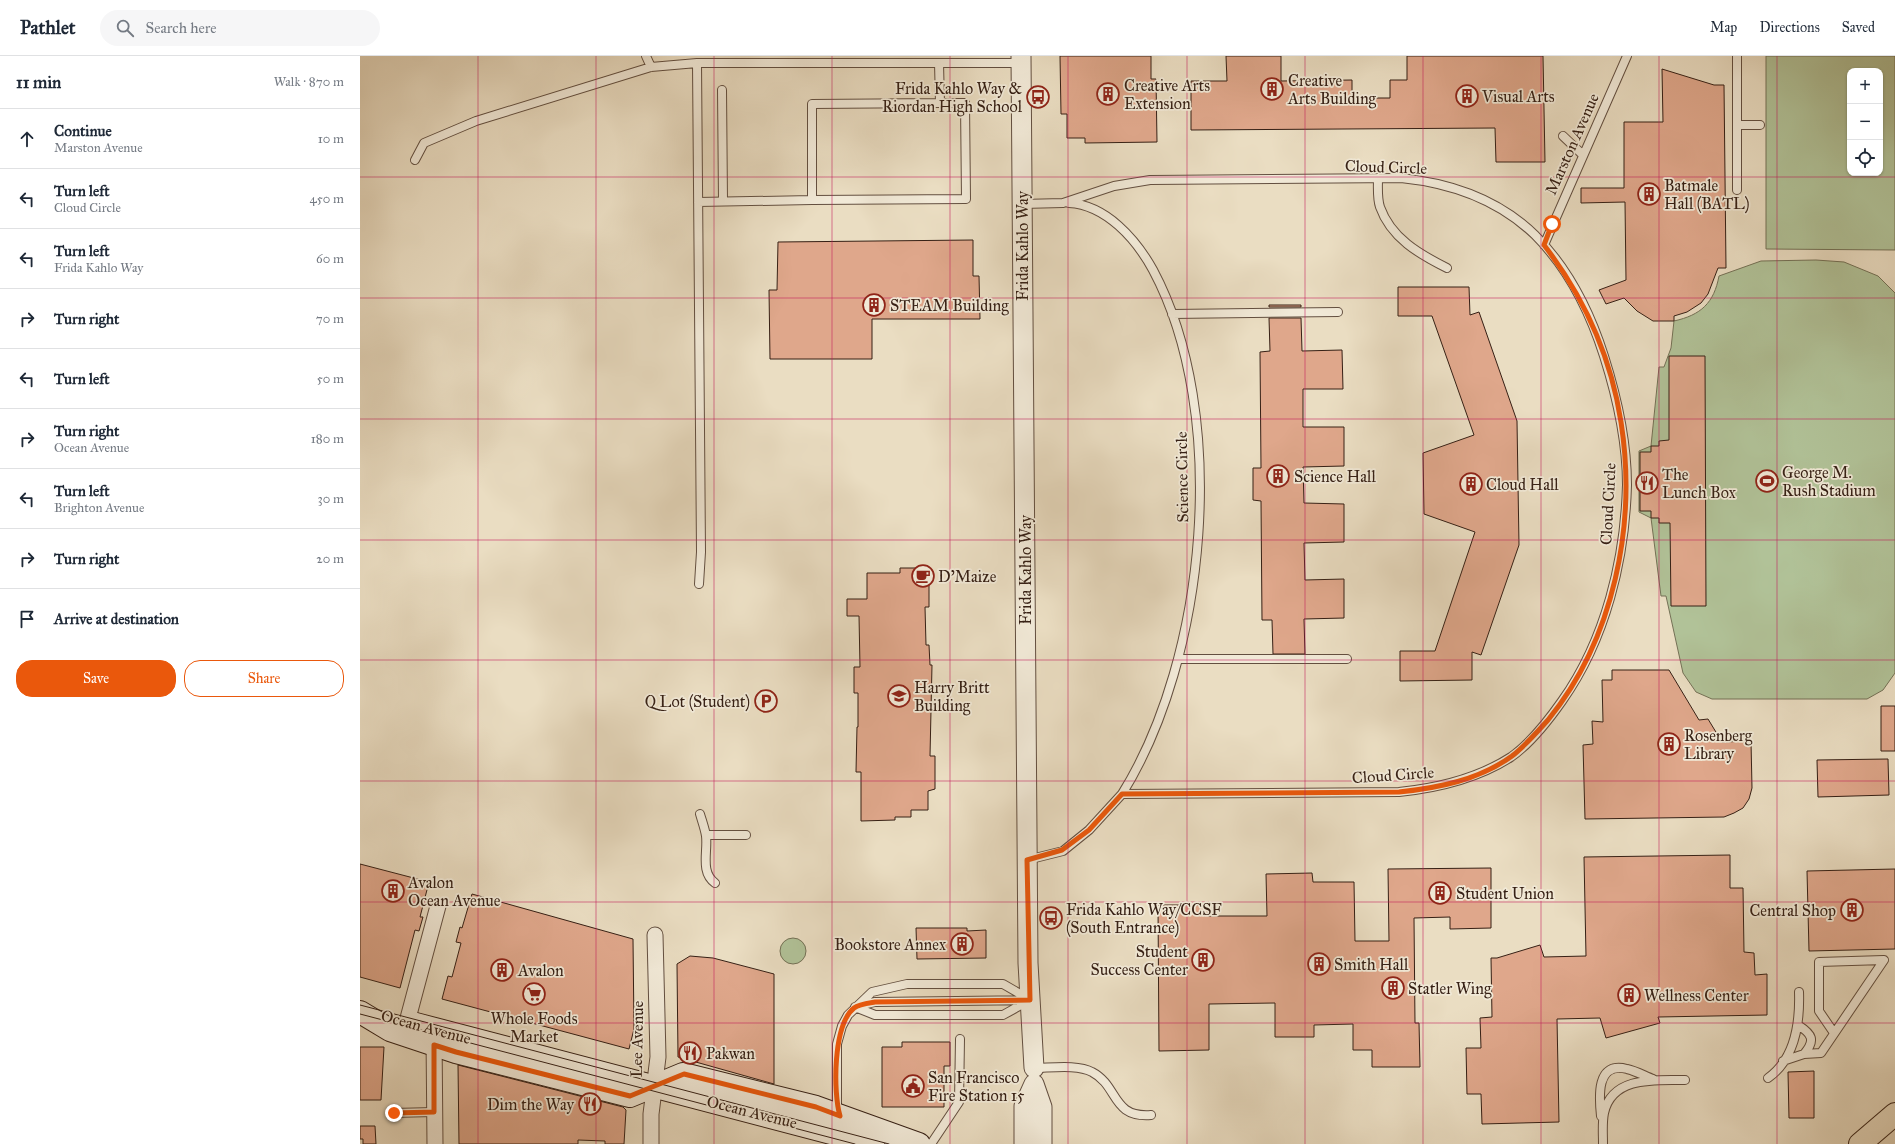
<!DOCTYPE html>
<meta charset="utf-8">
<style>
body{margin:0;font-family:"IM FELL Great Primer",serif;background:#f6f6f7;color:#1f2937}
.controls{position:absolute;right:12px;top:12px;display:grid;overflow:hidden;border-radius:8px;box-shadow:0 1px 3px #0004}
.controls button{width:36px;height:36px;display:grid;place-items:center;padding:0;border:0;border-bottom:1px solid #e0e1e3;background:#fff;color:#1f2937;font:20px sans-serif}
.stop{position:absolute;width:12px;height:12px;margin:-9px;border:3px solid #ea580c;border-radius:50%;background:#fff}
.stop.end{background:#ea580c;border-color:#fff;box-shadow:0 1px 4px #0008}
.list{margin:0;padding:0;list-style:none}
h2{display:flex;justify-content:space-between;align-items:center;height:52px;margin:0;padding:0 16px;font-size:17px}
h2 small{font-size:13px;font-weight:400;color:#747a83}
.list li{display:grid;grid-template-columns:26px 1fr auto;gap:12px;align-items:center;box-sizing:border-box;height:60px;padding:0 16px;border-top:1px solid #e0e1e3}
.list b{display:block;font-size:15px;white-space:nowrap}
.list p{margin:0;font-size:13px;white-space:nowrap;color:#747a83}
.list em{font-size:13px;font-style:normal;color:#747a83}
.actions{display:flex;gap:8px;padding:12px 16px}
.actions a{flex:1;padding:9px 0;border:1px solid #ea580c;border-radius:16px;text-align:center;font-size:14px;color:#ea580c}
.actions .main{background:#ea580c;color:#fff}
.icon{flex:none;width:22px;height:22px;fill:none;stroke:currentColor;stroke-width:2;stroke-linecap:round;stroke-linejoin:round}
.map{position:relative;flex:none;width:1535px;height:1088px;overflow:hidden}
header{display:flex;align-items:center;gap:24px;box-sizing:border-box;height:56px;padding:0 20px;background:#fff;border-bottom:1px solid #e0e1e3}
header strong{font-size:19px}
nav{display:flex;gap:22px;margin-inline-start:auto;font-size:14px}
.search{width:280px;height:36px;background:#f6f6f7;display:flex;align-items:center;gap:10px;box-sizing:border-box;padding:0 14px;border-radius:22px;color:#747a83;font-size:15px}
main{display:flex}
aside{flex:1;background:#fff}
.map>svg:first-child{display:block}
.green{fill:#b1c298;stroke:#747156;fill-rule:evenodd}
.building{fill:#dfa78b;stroke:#362015}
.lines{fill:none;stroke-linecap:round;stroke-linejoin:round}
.service-casing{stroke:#634f40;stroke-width:10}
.minor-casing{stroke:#634f40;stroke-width:17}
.tertiary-casing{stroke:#634f40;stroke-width:21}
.secondary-casing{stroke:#362015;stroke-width:24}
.motorway-casing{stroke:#362015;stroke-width:24}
.service{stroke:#f1e9d7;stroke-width:8}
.minor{stroke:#f1e9d7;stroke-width:15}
.tertiary{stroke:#f1e9d7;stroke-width:19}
.secondary{stroke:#f1e9d7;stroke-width:22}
.motorway{stroke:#eaddc2;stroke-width:22}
.tram{stroke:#362015;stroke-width:1}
.route{stroke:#ea580c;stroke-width:5}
.grid{fill:none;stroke:#c2185b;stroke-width:1;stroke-opacity:0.55}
.labels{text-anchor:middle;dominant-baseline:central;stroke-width:3.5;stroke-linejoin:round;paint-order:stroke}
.poi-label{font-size:16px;fill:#362015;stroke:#f1e9d7;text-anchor:start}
.street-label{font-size:16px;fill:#362015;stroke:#f1e9d7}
</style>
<header>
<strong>Pathlet</strong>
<div class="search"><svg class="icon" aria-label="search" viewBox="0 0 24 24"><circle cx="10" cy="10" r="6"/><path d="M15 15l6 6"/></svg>Search here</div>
<nav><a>Map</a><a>Directions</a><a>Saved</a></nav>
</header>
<main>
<aside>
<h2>11 min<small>Walk · 870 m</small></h2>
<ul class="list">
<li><svg class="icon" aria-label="ahead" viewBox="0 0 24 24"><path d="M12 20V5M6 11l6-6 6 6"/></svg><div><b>Continue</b><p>Marston Avenue</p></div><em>10 m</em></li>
<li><svg class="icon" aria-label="left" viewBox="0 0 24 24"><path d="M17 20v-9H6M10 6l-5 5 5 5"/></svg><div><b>Turn left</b><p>Cloud Circle</p></div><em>450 m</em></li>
<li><svg class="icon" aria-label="left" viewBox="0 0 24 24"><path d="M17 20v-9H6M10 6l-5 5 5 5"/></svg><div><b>Turn left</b><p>Frida Kahlo Way</p></div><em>60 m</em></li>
<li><svg class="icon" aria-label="right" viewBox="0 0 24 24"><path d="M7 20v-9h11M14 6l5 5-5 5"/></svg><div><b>Turn right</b></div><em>70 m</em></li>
<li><svg class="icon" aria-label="left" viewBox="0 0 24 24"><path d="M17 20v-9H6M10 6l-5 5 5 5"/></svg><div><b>Turn left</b></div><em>50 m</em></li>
<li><svg class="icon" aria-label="right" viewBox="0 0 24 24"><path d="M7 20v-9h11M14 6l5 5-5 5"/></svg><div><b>Turn right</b><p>Ocean Avenue</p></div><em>180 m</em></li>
<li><svg class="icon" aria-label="left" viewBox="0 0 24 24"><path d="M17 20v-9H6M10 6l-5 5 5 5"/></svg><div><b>Turn left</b><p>Brighton Avenue</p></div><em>30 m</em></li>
<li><svg class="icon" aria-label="right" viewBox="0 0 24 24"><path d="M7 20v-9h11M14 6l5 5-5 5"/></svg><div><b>Turn right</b></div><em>20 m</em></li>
<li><svg class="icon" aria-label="arrive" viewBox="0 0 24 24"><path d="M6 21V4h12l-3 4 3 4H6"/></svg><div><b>Arrive at destination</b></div></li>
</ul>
<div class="actions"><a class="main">Save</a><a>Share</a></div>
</aside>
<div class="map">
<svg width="1535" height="1088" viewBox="0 0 1535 1088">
<rect width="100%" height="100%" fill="#eaddc2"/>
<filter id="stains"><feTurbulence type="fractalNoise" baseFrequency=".005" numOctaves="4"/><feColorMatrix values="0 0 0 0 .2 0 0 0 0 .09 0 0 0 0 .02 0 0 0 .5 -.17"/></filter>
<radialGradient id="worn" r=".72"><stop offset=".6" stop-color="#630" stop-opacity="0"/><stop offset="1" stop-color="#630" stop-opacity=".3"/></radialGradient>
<path class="green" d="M1406,0H1535V194L1406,193ZM1490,15H1520V117H1490Z
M1456,204L1484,206L1518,220L1535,237V617L1523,634L1507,643H1352L1336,636L1323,617L1306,540H1301L1291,462L1279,456V395L1291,390L1299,311H1304L1311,292L1314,265C1341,259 1354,247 1359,220L1401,205Z
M420 895a13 13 0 1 1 26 0a13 13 0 1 1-26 0Z"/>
<path class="building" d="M700,0H791V23H796L797,86L725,87V82H707V58H701Z
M866,0H921V25L992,24V42H1030V24H1047V0H1183L1185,106H1136L1135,72L831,74V25H867Z
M1302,13L1354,29H1364L1366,212H1358L1348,238L1341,247L1327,256L1314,260V265H1293L1277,255L1264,242L1246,248L1239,234L1266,224L1265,146L1221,147V132H1264V66H1303Z
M613,184V220H619L620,263H512V303H410L409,234H417L418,186Z
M1038,231H1109L1110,259L1119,256L1157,365L1159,489L1121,599L1112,596V624L1040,625V595H1075L1115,476L1064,458L1063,397L1114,379L1072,260H1038Z
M909,249H941V251H909Z
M909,262H941L942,295L982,294L983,333H943V371H984V410L943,411L944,447L984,448V486L944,487L945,524L984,523V562L944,563L945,598H913L912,564H902L901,445L893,444V412H901L900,296L910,295Z
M1309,300H1345L1346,550H1311L1310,467H1299V462H1291V455H1280V396H1291V390H1299V385L1309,384Z
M540,512H569V551H565L566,589H569L570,609H572L570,700H575V733L568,735V754H551V761H535V764L501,765V716H496L497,671H498V637H494V611H500L499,560H487V543H507V517H540Z
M1252,614H1309L1339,664L1348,663L1362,686L1391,685L1392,732L1389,743L1383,752L1374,757L1364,761L1225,763L1223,689L1233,688L1232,665L1243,666L1242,624H1252Z
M1521,650H1535V695H1521Z
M1528,703L1529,739L1458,741L1457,704Z
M1370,799V832H1383L1384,896L1394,897L1395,919L1407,918V959L1298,961L1300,967L1246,982L1240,962L1197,963L1199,1066L1122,1068L1121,1038H1107L1106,992H1121L1120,962L1132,961L1131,902H1137L1180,889L1184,901L1226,900L1224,801Z
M0,808L69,826L60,861H63L59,875L55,874L40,932L0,921Z
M1131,812V872L1090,873V861L1054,862L1055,967H1059L1060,1011H1012V994H993V968L954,969V981H915V947L849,948V994L799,995L798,849H848V860H907L906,818L952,817L953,826H994L995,885H1029L1028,813Z
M1535,813V893L1449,895L1447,815Z
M112,838L273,883L274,973L269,993L82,943L88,920L92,921L101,887L96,886L100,871L102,872Z
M556,872H607V875L626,874V902L557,903Z
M330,900L353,902L414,918V1028L318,1001L317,908Z
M542,986H590V1010H584V1051H522V991H542Z
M0,991H24L21,1044H0Z
M98,1009L263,1051L266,1054L264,1088H245V1085L218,1084V1088H99Z
M1454,1015V1062H1429L1428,1016Z
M0,1070H15L16,1088H3V1083H0Z"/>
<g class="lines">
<g class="service-casing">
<path id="service" d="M286,0L291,11
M1377,0V69H1400
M337,7L341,496L339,528
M579,7L580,47
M362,34L363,145
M580,47H605L606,143L452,144V48Z
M1377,69V134
M1203,80L1223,99
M55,104L64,87L116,65L291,11L337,7H661
M1018,122C1018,131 1017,142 1020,151C1031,182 1059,198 1087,212
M338,146L452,144
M709,147C746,149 776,183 793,214C870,358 847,602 762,738
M662,148L703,147L754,130L790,124L1041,122C1090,127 1139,144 1175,179C1208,212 1230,256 1244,300C1257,341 1267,385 1267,429C1265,503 1246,583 1202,645C1188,665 1171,687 1151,701C1117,723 1078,732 1039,736L762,738L729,774L703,795L667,804
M1184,189L1267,0
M812,258L978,256
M819,603H987
M340,758C342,765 345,773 346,780C348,796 340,816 355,827
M346,779H386
M498,950L515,946L670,944
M495,951L515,959H643L670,944
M1444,998L1461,997L1524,904L1459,906V955L1474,977
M1423,1005L1444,998C1456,984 1452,978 1438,969
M674,1012C690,1012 718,1008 732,1016C759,1030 751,1062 791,1059
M1408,1022C1435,1003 1440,966 1439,936
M33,1057L74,1056
M479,1057L477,1050V988L482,970L488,959L512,936L547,928H643L669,943
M1241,1060C1239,1041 1236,1005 1267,1013C1276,1015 1285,1020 1293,1023
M571,1088L599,1046L600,983
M1243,1088C1243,1078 1242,1067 1244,1057C1252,1020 1295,1024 1325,1024"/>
</g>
<g class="minor-casing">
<path id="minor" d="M47,966L78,850
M74,980L75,1088
M291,1088V1058L298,1001L295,879"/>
</g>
<g class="tertiary-casing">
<path id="tertiary" d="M661,0L668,907L674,1012
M674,1028L682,1051V1088
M664,1088V1050L674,1028"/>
</g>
<g class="secondary-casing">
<path id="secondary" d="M0,956L30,974L96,996L270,1040L323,1018L456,1051L559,1088
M52,967L513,1088"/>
</g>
<g class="motorway-casing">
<path id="motorway" d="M1500,1088L1535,1058"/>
</g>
<use href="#service" class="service"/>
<use href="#minor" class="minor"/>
<use href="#tertiary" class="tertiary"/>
<use href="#secondary" class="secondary"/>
<use href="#motorway" class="motorway"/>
<path class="tram" d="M0,949L529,1088
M0,958L495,1088"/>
</g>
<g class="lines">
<path class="route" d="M34,1057L74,1056V989L96,996L270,1040L324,1018L456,1051L480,1060C473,1036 473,969 494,952C499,948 509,947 515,946L670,944L667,804L702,794L729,774L762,738L1039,736C1078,732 1119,724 1152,700C1165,690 1177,676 1188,664C1254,583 1277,468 1261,366C1251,301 1224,241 1184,189L1192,168"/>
</g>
<path class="grid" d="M118,0V1088M236,0V1088M354,0V1088M472,0V1088M590,0V1088M708,0V1088M827,0V1088M945,0V1088M1063,0V1088M1181,0V1088M1299,0V1088M1417,0V1088M0,121H1535M0,242H1535M0,363H1535M0,484H1535M0,604H1535M0,725H1535M0,846H1535M0,967H1535"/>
<defs>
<g id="building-ring" transform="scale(1.15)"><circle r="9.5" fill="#f1e9d7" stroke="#8f2418" stroke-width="1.5"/><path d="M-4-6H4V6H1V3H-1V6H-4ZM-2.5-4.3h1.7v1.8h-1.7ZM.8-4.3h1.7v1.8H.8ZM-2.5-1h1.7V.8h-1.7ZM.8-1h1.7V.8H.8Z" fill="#8f2418"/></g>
<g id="bus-ring" transform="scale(1.15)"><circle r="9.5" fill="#f1e9d7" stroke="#8f2418" stroke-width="1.5"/><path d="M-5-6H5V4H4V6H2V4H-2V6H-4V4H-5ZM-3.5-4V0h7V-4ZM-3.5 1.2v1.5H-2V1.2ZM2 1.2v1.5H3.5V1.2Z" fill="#8f2418"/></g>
<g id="stadium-ring" transform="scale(1.15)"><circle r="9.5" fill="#f1e9d7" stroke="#8f2418" stroke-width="1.5"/><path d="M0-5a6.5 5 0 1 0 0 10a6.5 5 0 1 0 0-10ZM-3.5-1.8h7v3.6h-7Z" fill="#8f2418"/></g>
<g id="restaurant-ring" transform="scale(1.15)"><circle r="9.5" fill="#f1e9d7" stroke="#8f2418" stroke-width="1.5"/><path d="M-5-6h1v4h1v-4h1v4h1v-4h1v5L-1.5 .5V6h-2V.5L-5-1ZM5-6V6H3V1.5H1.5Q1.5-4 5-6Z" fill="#8f2418"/></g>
<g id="cafe-ring" transform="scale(1.15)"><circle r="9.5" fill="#f1e9d7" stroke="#8f2418" stroke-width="1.5"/><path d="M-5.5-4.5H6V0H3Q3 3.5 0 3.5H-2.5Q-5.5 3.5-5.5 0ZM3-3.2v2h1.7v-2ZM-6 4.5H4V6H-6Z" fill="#8f2418"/></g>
<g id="university-ring" transform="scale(1.15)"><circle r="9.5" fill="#f1e9d7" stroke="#8f2418" stroke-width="1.5"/><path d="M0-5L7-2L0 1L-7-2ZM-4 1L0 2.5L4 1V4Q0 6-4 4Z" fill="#8f2418"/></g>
<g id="parking-ring" transform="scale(1.15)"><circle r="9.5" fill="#f1e9d7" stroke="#8f2418" stroke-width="1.5"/><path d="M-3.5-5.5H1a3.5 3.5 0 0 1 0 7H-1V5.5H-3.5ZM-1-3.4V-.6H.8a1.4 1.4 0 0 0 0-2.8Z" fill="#8f2418"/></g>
<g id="supermarket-ring" transform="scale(1.15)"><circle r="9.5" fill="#f1e9d7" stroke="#8f2418" stroke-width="1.5"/><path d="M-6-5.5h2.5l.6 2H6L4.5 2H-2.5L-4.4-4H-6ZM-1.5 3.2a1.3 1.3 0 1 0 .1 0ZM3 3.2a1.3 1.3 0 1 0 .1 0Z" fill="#8f2418"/></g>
<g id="civic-ring" transform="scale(1.15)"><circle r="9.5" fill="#f1e9d7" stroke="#8f2418" stroke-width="1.5"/><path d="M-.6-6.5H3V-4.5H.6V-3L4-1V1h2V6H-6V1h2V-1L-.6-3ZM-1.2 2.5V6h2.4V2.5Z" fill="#8f2418"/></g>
</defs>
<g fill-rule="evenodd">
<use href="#building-ring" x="912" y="33"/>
<use href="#building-ring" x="748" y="38"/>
<use href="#building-ring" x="1107" y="40"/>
<use href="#bus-ring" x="678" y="41"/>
<use href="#building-ring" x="1289" y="138"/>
<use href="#building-ring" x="514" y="249"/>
<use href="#building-ring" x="918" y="420"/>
<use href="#stadium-ring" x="1407" y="425"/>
<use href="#restaurant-ring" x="1287" y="427"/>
<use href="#building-ring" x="1111" y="428"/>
<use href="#cafe-ring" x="563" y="520"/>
<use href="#university-ring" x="539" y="640"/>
<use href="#parking-ring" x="406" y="645"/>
<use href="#building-ring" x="1309" y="688"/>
<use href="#building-ring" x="33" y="835"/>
<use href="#building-ring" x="1080" y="837"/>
<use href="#building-ring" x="1492" y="854"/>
<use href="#bus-ring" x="691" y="862"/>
<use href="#building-ring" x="602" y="888"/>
<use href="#building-ring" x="843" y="904"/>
<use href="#building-ring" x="959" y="908"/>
<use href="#building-ring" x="142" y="914"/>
<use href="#building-ring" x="1033" y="932"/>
<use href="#supermarket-ring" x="174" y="938"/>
<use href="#building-ring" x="1269" y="939"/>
<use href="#restaurant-ring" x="330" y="997"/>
<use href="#civic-ring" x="553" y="1030"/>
<use href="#restaurant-ring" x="230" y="1048"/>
</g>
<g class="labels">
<g class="poi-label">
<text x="928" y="24">Creative<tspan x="928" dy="18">Arts Building</tspan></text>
<text x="764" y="29">Creative Arts<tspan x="764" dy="18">Extension</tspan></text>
<text x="662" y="32" text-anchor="end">Frida Kahlo Way &amp;<tspan x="662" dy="18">Riordan High School</tspan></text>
<text x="1122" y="40">Visual Arts</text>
<text x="1304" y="129">Batmale<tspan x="1304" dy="18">Hall (BATL)</tspan></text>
<text x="530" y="249">STEAM Building</text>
<text x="1422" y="416">George M.<tspan x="1422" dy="18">Rush Stadium</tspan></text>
<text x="1302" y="418">The<tspan x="1302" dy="18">Lunch Box</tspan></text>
<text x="934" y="420">Science Hall</text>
<text x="1126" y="428">Cloud Hall</text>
<text x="578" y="520">D'Maize</text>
<text x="554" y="631">Harry Britt<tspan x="554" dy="18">Building</tspan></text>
<text x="390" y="645" text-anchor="end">Q Lot (Student)</text>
<text x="1324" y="679">Rosenberg<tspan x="1324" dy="18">Library</tspan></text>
<text x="48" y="826">Avalon<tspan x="48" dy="18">Ocean Avenue</tspan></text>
<text x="1096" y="837">Student Union</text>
<text x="706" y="853">Frida Kahlo Way/CCSF<tspan x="706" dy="18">(South Entrance)</tspan></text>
<text x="1476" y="854" text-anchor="end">Central Shop</text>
<text x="586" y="888" text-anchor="end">Bookstore Annex</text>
<text x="828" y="895" text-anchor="end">Student<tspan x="828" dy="18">Success Center</tspan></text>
<text x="974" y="908">Smith Hall</text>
<text x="158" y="914">Avalon</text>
<text x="1048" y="932">Statler Wing</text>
<text x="1284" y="939">Wellness Center</text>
<text x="174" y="962" text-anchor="middle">Whole Foods<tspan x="174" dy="18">Market</tspan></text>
<text x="346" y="997">Pakwan</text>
<text x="568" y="1021">San Francisco<tspan x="568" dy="18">Fire Station 15</tspan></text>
<text x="214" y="1048" text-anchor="end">Dim the Way</text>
</g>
<g class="street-label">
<text transform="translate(1212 88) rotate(-66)">Marston Avenue</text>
<text transform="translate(1026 111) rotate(2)">Cloud Circle</text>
<text transform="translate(662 190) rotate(-90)">Frida Kahlo Way</text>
<text transform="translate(822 421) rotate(-91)">Science Circle</text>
<text transform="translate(1248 448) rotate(-87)">Cloud Circle</text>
<text transform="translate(665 514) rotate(-90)">Frida Kahlo Way</text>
<text transform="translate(1033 719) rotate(-4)">Cloud Circle</text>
<text transform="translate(66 971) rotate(15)">Ocean Avenue</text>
<text transform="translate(277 983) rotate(-89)">Lee Avenue</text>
<text transform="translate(392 1056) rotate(14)">Ocean Avenue</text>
</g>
</g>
<rect width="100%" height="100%" filter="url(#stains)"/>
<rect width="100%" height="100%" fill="url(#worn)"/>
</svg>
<div class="controls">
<button>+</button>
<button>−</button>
<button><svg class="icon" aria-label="locate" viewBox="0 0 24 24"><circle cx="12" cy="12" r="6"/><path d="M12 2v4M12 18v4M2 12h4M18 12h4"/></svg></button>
</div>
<div class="stop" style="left:1192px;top:168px"></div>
<div class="stop end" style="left:34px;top:1057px"></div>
</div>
</main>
